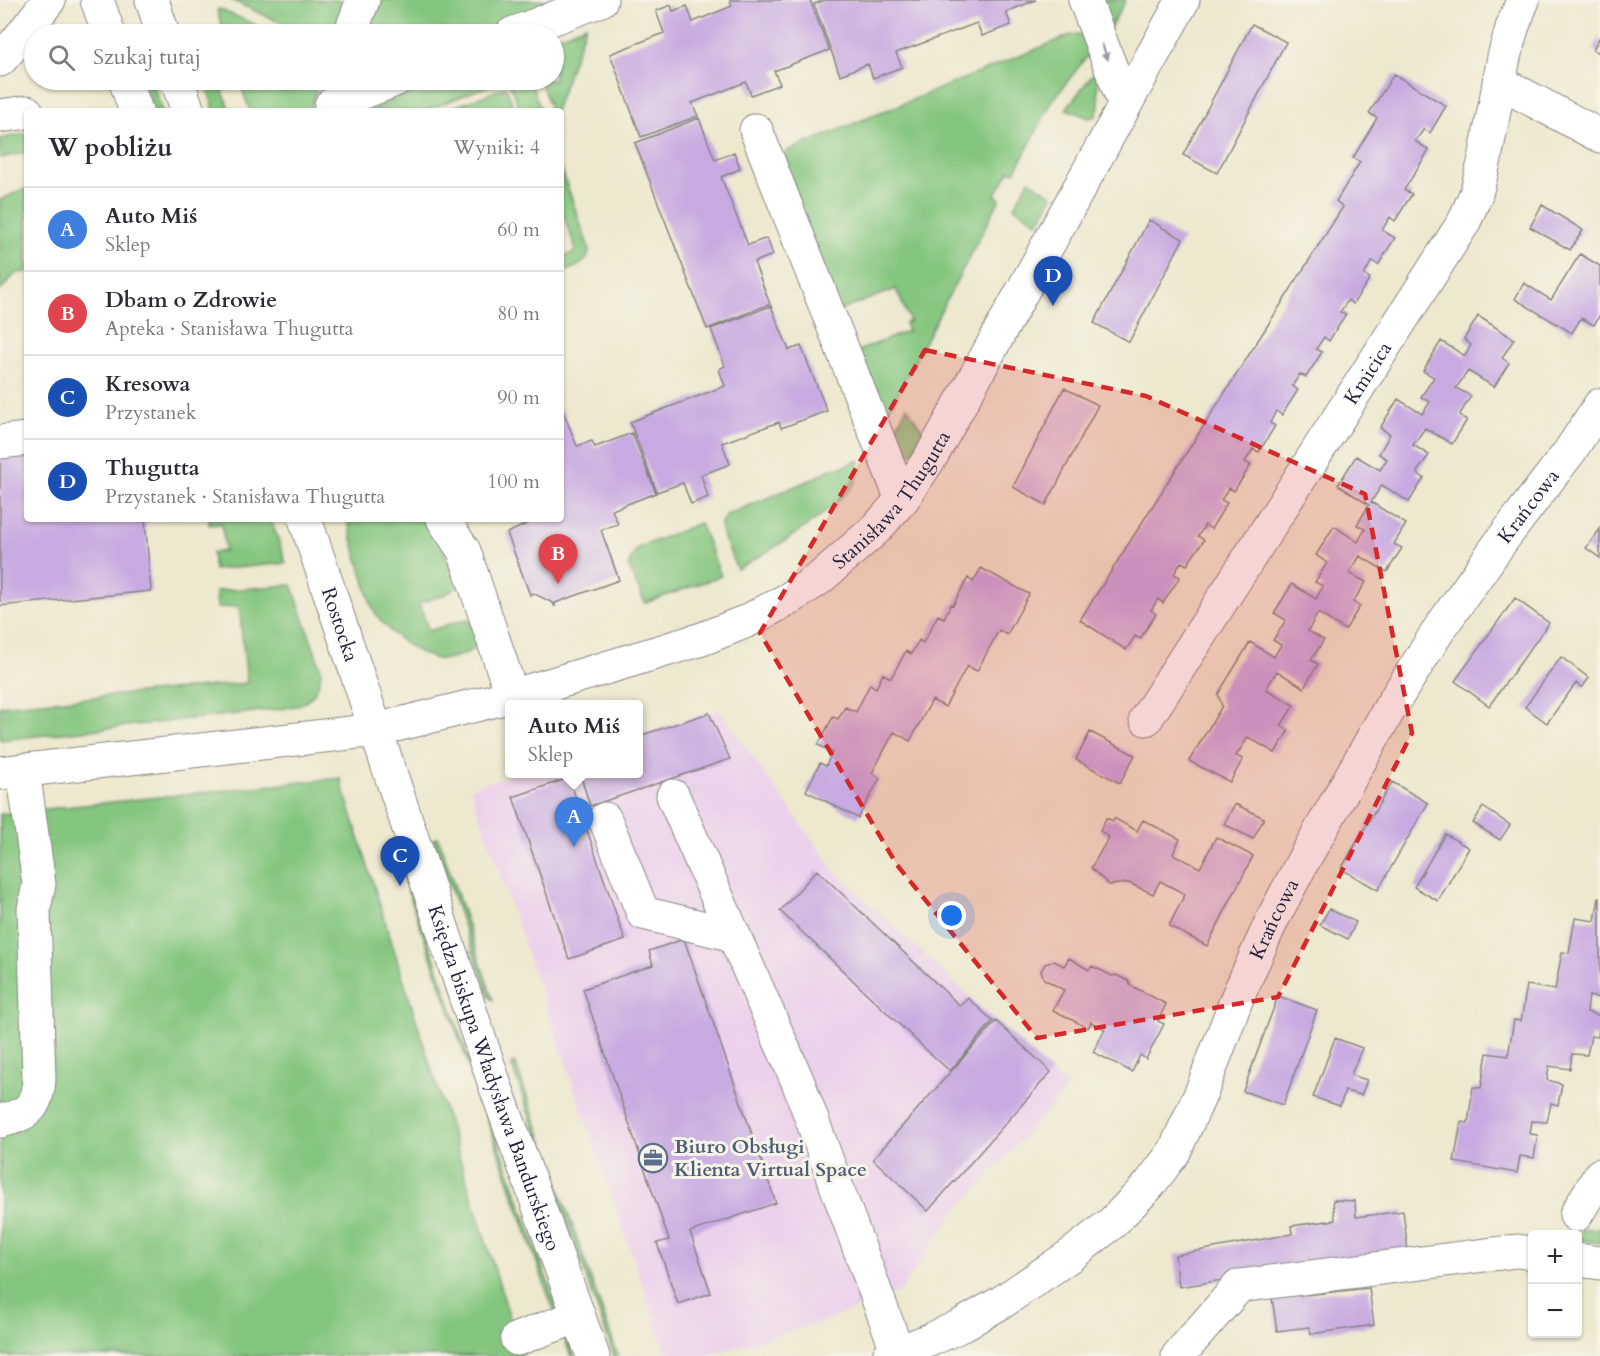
<!DOCTYPE html>
<html lang="pl">
<meta charset="utf-8">
<style>
body{margin:0;font-family:Cardo,serif;background:#f7f7f7;color:#2b2b33}
.controls{position:absolute;right:18px;bottom:18px;display:grid;overflow:hidden;border-radius:6px;box-shadow:0 2px 4px #0004}
.controls button{width:54px;height:54px;display:grid;place-items:center;padding:0;border:0;border-bottom:2px solid #e1e1e2;background:#fff;color:#2b2b33;font:30px sans-serif}
.you{position:absolute;left:952px;top:916px;width:21px;height:21px;margin:-15px;border:4px solid #fff;border-radius:50%;background:#1a73e8;box-shadow:0 0 0 9px #1a73e833}
.badge{display:grid;place-items:center;width:39px;height:39px;border-radius:50%;background:#b45309;color:#fff;font-size:20px;font-weight:700}
.pin{position:absolute;translate:-50% -50px;filter:drop-shadow(0 2px 3px #0008)}
.pin::after{content:'';position:absolute;top:32px;width:21px;height:18px;background:inherit;clip-path:polygon(0 0,100% 0,50% 100%)}
.popup{position:absolute;left:505px;top:700px;width:138px;height:78px;box-sizing:border-box;display:grid;place-content:center;border-radius:6px;background:#fff;filter:drop-shadow(0 2px 4px #0005);font-size:20px;white-space:nowrap;color:#7c7c81}
.popup b{font-size:22px;color:#2b2b33}
.popup::after{content:'';position:absolute;left:50%;top:100%;margin-left:-12px;border:12px solid transparent;border-top-color:#fff}
.list{margin:0;padding:0;list-style:none}
h2{display:flex;justify-content:space-between;align-items:center;height:78px;margin:0;padding:0 24px;font-size:26px}
h2 small{font-size:20px;font-weight:400;color:#7c7c81}
.list li{display:grid;grid-template-columns:39px 1fr auto;gap:18px;align-items:center;box-sizing:border-box;height:84px;padding:0 24px;border-top:2px solid #e1e1e2}
.list b{display:block;font-size:22px;white-space:nowrap}
.list p{margin:0;font-size:20px;white-space:nowrap;color:#7c7c81}
.list em{font-size:20px;font-style:normal;color:#7c7c81}
.icon{flex:none;width:33px;height:33px;fill:none;stroke:currentColor;stroke-width:2;stroke-linecap:round;stroke-linejoin:round}
.map{position:relative;flex:none;width:1600px;height:1356px;overflow:hidden}
.search{position:absolute;background:#fff;box-shadow:0 2px 4px #0004;left:24px;top:24px;width:540px;height:66px;display:flex;align-items:center;gap:15px;box-sizing:border-box;padding:0 21px;border-radius:33px;color:#7c7c81;font-size:22px}
.panel{position:absolute;background:#fff;box-shadow:0 2px 4px #0004;left:24px;top:108px;width:540px;height:414px;border-radius:6px}
.map>svg:first-child{display:block}
.built{fill:#ebd1eb}
.green{fill:#84c67e;stroke:#53745c;stroke-width:1.5}
.building{fill:#c7aae1}
.lines{fill:none;stroke-linecap:round;stroke-linejoin:round}
.minor-casing{stroke:#888584;stroke-width:35}
.minor{stroke:#fff;stroke-width:33}
.oneway{fill:#9c9ca7}
.marked{fill:#d62828;fill-opacity:0.2;stroke:#d62828;stroke-width:4.5;stroke-dasharray:12 8;stroke-linejoin:round}
.labels{text-anchor:middle;dominant-baseline:central;stroke-width:6;stroke-linejoin:round;paint-order:stroke}
.street-label{font-size:20px;fill:#22223b;stroke:#f7f3e8}
.service-label{font-size:20px;font-weight:bold;fill:#4e5e75;stroke:#f7f3e8;text-anchor:start}
</style>
<div class="map">
<svg width="1600" height="1356" viewBox="0 0 1600 1356">
<rect width="100%" height="100%" fill="#f7f3e8"/>
<filter id="ink" filterUnits="userSpaceOnUse"><feTurbulence type="fractalNoise" baseFrequency=".0167" numOctaves="2"/><feDisplacementMap in="SourceGraphic" scale="12" xChannelSelector="R" yChannelSelector="G"/><feConvolveMatrix kernelMatrix="1 2 1 2 8 2 1 2 1" color-interpolation-filters="sRGB"/></filter>
<filter id="wash" filterUnits="userSpaceOnUse"><feTurbulence type="fractalNoise" baseFrequency=".008" numOctaves="4" result="noise"/><feDisplacementMap in="SourceGraphic" scale="24" xChannelSelector="R" yChannelSelector="G"/><feGaussianBlur stdDeviation="1.35" result="paint"/><feColorMatrix in="noise" values="0 0 0 0 0 0 0 0 0 0 0 0 0 0 0 0 0 1.4 0 .05"/><feComposite in="paint" operator="in"/></filter>
<g filter="url(#wash)">
<rect width="100%" height="100%" fill="#ede8ce"/>
<path class="built" d="M719,710L836,873L1068,1088L951,1217L900,1291L828,1320L705,1356H667L470,788L516,774H638L639,735Z"/>
<path class="green" d="M231,0H338L343,5L332,34H305Z
M381,0H569L480,34H367Z
M1096,0H1126L1108,31Z
M219,9L277,34H224L217,10Z
M586,25L555,111H551L540,80H554V38Z
M1077,34L1082,35L1092,50L1053,100L1015,172L1010,170L995,195L1000,199L882,422L855,352L908,331L905,323L910,321L896,289L838,311L782,165L787,151L1068,36Z
M1097,69L1099,107L1096,116L1089,118L1066,109Z
M143,80H152L162,111H154Z
M204,80H219L230,111H215Z
M239,80H319L310,111H250Z
M446,80H530L541,111H521L509,82L503,80L424,111H370L395,99Z
M506,87L515,111H444Z
M27,134V152L0,158V139L18,135Z
M561,168L589,249C590,264 573,268 561,273V258L573,253L575,250L574,244L561,209Z
M1029,180L1053,196L1038,223L1014,207Z
M27,189V272L16,273L0,291V200L19,191Z
M907,407L925,434L914,452L905,458L899,457L889,440Z
M859,460C860,467 858,480 853,486C847,493 840,499 833,505C804,531 771,550 737,569L721,531V523L726,515L815,478L828,470L835,468H839Z
M209,519H271L286,563L214,570L212,553L225,551L222,524L209,525Z
M347,519H427L440,542L459,586L444,595L419,603L429,631L455,622L470,620L478,646C469,654 445,662 433,658C411,651 382,628 372,607L353,542Z
M700,523L721,576L645,603L628,565L637,548Z
M292,585L321,669C321,681 316,695 305,702C298,707 289,707 281,709L0,740V706L247,683L239,606L217,608L216,591Z
M340,778L522,1356H0V814Z
M438,837L493,1000L489,997L433,839Z
M395,841L452,1010L574,1356H571L546,1289L391,842Z
M515,1062L618,1356H614L512,1066Z
M1597,1228H1600V1243L1580,1240L1581,1230Z"/>
<g id="blocks">
<path class="building" d="M730,0H810L829,50L774,71L780,84L751,95L746,82L692,103L698,116L641,137L610,54L664,33L656,11L671,5L673,11L687,6L693,22L732,6Z
M825,0H1036L1006,12L1011,25L982,36L977,23L896,53L902,67L873,78L868,64L840,75L814,4Z
M1252,24L1286,42L1217,173L1183,155Z
M1600,36V53L1593,50Z
M1394,74L1446,106L1430,133L1424,129L1415,141L1429,150L1404,190L1412,194L1395,221L1390,217L1382,230L1395,238L1378,265L1372,261L1364,275L1370,278L1353,304L1348,300L1340,312L1346,314L1329,341L1324,337L1316,349L1322,352L1306,377L1300,374L1292,386L1298,390L1282,415L1276,411L1270,423L1275,426L1259,452L1253,449L1245,462L1251,465L1234,491L1229,488L1221,500L1227,503L1211,529L1205,525L1198,536L1204,540L1187,565L1181,562L1174,574L1180,577L1163,603L1158,599L1151,610L1156,614L1140,639L1135,636L1126,650L1080,620L1343,207L1336,201L1360,162L1353,158L1377,118L1369,113Z
M699,118L715,160L734,152L740,168V169L721,177L748,245L767,238L773,255L754,262L770,304L707,329L635,143Z
M1542,205L1583,230L1570,250L1530,227Z
M1149,220L1183,239L1129,342L1094,323Z
M1580,254L1600,266V315L1594,325L1581,318L1572,333L1515,299L1524,283L1551,300Z
M771,306L789,350L801,346L827,411L781,428L779,422L722,443L730,464L701,475L708,497L691,504L683,483L657,492L630,422L725,386L719,369L725,366L711,329Z
M1478,316L1514,339L1502,358L1509,363L1494,387L1468,371L1456,388L1471,396L1460,414L1461,417L1467,420L1452,444L1425,428L1413,445L1429,455L1417,472L1418,474L1424,478L1409,502L1382,485L1371,502L1406,524L1394,544L1402,548L1387,572L1360,556L1349,573L1366,582L1353,602L1360,606L1345,630L1318,613L1308,631L1324,640L1311,660L1318,664L1304,688L1277,671L1266,689L1294,705L1281,726L1289,730L1275,753L1248,737L1236,756L1243,759L1230,782L1189,761L1222,706L1218,694L1250,642L1274,657L1281,645L1273,640L1286,620L1274,613L1292,584L1316,599L1323,586L1315,582L1327,563L1316,555L1334,526L1358,542L1365,529L1357,525L1369,505L1338,485L1356,456L1380,470L1387,459L1379,454L1390,434L1380,428L1398,399L1422,414L1430,402L1421,397L1434,377L1423,371L1441,341L1465,356L1471,345L1464,339Z
M1064,388L1098,405L1046,505L1013,487Z
M561,406L577,446L592,441L595,447L632,433L656,493L612,510L618,524L601,530L619,580L555,603V607L553,603L533,593L530,595L507,533L538,519H561Z
M27,455V519H145L151,591L0,606V458Z
M1600,529V558L1586,548Z
M981,568L1029,594L1007,635L999,630L977,671L967,666L945,707L932,700L910,741L894,732L872,773L880,778L858,818L806,791L820,763L826,766L832,752L818,745L833,717L838,719L845,707L856,712L870,684L876,688L883,674L891,678L906,651L911,654L919,640L923,643L938,615L944,618L951,604L953,605L968,578L973,582Z
M1515,598L1549,623L1489,706L1455,681Z
M1561,657L1589,678L1582,688L1576,683L1547,723L1525,707Z
M709,713L730,759L590,806L580,774H639V736Z
M1090,732L1135,755L1120,783L1076,760Z
M569,778L625,940L569,959L513,797Z
M1392,782L1428,803L1378,890L1341,869Z
M1235,804L1264,818L1253,839L1224,824Z
M1483,807L1510,825L1500,840L1473,823Z
M1106,818L1113,821L1114,818L1137,831L1143,820L1180,839L1173,854L1200,868L1216,837L1253,856L1207,946L1169,926L1185,894L1160,881L1153,894L1129,883L1109,885L1091,868L1109,837L1100,831Z
M1445,834L1469,848L1438,901L1414,887Z
M817,870L960,1006L968,998L993,1021L950,1071L922,1046L780,911Z
M1599,898H1600V998L1589,996L1587,1012L1600,1016L1598,1037L1591,1036L1587,1055L1572,1054L1570,1069L1549,1066L1547,1080L1562,1084L1558,1105L1551,1103L1547,1122L1532,1121L1530,1134L1538,1135L1534,1158L1520,1156L1517,1173L1454,1162L1461,1122L1468,1123L1473,1087L1481,1088L1487,1053L1508,1056L1514,1020L1521,1021L1527,985L1555,990L1562,952L1569,953L1575,918L1595,921Z
M1329,909L1356,922L1348,939L1320,925Z
M684,939L776,1203L690,1232L711,1293L678,1304L657,1243L669,1240L583,989L653,965L649,951Z
M1069,958L1089,970L1092,966L1112,976L1116,975L1129,981L1130,985L1166,1004L1158,1021L1164,1024L1146,1059L1140,1055L1132,1072L1093,1052L1105,1029L1091,1022L1088,1028L1053,1010L1064,990L1044,979L1041,971L1045,964L1054,961L1064,966Z
M1278,996L1317,1010L1283,1105L1243,1091Z
M996,1021L1051,1072L928,1211L873,1159Z
M1335,1038L1362,1048L1351,1075L1367,1080L1361,1095L1345,1091L1340,1106L1313,1097Z
M1333,1200L1355,1201L1356,1217L1403,1211L1408,1251L1179,1287L1175,1255L1292,1234L1291,1226L1335,1220Z
M1305,1285L1306,1295L1369,1288L1374,1325L1311,1334L1309,1327L1277,1331L1271,1291Z"/>
</g>
</g>
<g filter="url(#ink)">
<use href="#blocks" fill-opacity="0" stroke="#888584" stroke-width="1.5"/>
<g class="lines">
<g class="minor-casing">
<g id="minor">
<path d="M97,0L109,34"/>
<path d="M152,0L163,34"/>
<path d="M1085,0L1125,105"/>
<path d="M350,34L363,0"/>
<path d="M512,34L601,0"/>
<path d="M0,60L18,40L49,0"/>
<path d="M125,80L136,111"/>
<path d="M177,80L188,111"/>
<path d="M1499,82L1600,136"/>
<path d="M331,105L395,80"/>
<path d="M0,116L27,112"/>
<path d="M756,130L902,500"/>
<path d="M0,442L27,439"/>
<path id="s1" d="M305,519L496,1088L593,1356"/>
<path d="M443,519L464,551L512,696"/>
<path id="s2" d="M1146,719L1464,222L1476,194L1485,159L1504,57L1512,28L1523,0"/>
<path id="s3" d="M0,773L376,730L512,696L702,639L747,621L789,599L820,578L877,528L904,497L932,455L1183,0"/>
<path d="M673,796L798,1082L898,1353"/>
<path d="M605,819L643,913L734,935"/>
<path d="M0,1121C28,1115 37,1108 39,1079L34,909L39,884L23,770"/>
<path d="M1576,1215L1600,1175"/>
<path d="M1578,1260L1600,1263"/>
<path d="M517,1339L579,1316"/>
<path id="s4" d="M889,1356L932,1339L960,1326L1002,1302L1071,1255L1112,1223L1149,1185L1174,1152L1201,1093L1237,998L1273,918L1303,861L1391,706L1440,628L1502,540L1570,451L1600,405"/>
<path d="M1178,1356L1239,1286L1517,1251L1532,1253"/>
</g>
</g>
<use href="#minor" class="minor"/>
</g>
<defs><path id="oneway-solid" d="M-6-.8H1V-3.2L6.5 0L1 3.2V.8H-6Z" transform="scale(1.5)"/></defs>
<use class="oneway" href="#oneway-solid" transform="translate(1105 52) rotate(69)"/>
</g>
<path class="marked" d="M925,350L1146,396L1365,494L1412,733L1278,997L1037,1038L897,865L760,633Z"/>
<defs>
<g id="office-ring" transform="scale(1.5)"><circle r="9.5" fill="#f7f3e8" stroke="#5c6f8a" stroke-width="1.5"/><path d="M-6-3h4V-5.5h4V-3h4V5H-6ZM-1-4.5V-3h2v-1.5ZM-6 0V1H6V0Z" fill="#5c6f8a"/></g>
</defs>
<g fill-rule="evenodd">
<use href="#office-ring" x="653" y="1158"/>
</g>
<g class="labels">
<g class="street-label">
<text stroke="none"><textPath href="#s2" startOffset="411">Kmicica</textPath></text>
<text stroke="none"><textPath href="#s3" startOffset="957">Stanisława Thugutta</textPath></text>
<text stroke="none"><textPath href="#s4" startOffset="1095">Krańcowa</textPath></text>
<text stroke="none"><textPath href="#s1" startOffset="111">Rostocka</textPath></text>
<text stroke="none"><textPath href="#s4" startOffset="609">Krańcowa</textPath></text>
<text stroke="none"><textPath href="#s1" startOffset="590">Księdza biskupa Władysława Bandurskiego</textPath></text>
</g>
<g class="service-label">
<text x="674" y="1146">Biuro Obsługi<tspan x="674" dy="23">Klienta Virtual Space</tspan></text>
</g>
</g>
</svg>
<div class="controls">
<button>+</button>
<button>−</button>
</div>
<div class="you"></div>
<div class="pin badge" style="left:574px;top:847px;background:#3f7fe0">A</div>
<div class="popup"><b>Auto Miś</b>Sklep</div>
<div class="pin badge" style="left:558px;top:584px;background:#e0444e">B</div>
<div class="pin badge" style="left:400px;top:886px;background:#1a4fb4">C</div>
<div class="pin badge" style="left:1053px;top:306px;background:#1a4fb4">D</div>
<div class="search"><svg class="icon" aria-label="search" viewBox="0 0 24 24"><circle cx="10" cy="10" r="6"/><path d="M15 15l6 6"/></svg>Szukaj tutaj</div>
<section class="panel">
<h2>W pobliżu<small>Wyniki: 4</small></h2>
<ul class="list">
<li><span class="badge" style="background:#3f7fe0">A</span><div><b>Auto Miś</b><p>Sklep</p></div><em>60 m</em></li>
<li><span class="badge" style="background:#e0444e">B</span><div><b>Dbam o Zdrowie</b><p>Apteka · Stanisława Thugutta</p></div><em>80 m</em></li>
<li><span class="badge" style="background:#1a4fb4">C</span><div><b>Kresowa</b><p>Przystanek</p></div><em>90 m</em></li>
<li><span class="badge" style="background:#1a4fb4">D</span><div><b>Thugutta</b><p>Przystanek · Stanisława Thugutta</p></div><em>100 m</em></li>
</ul>
</section>
</div>
